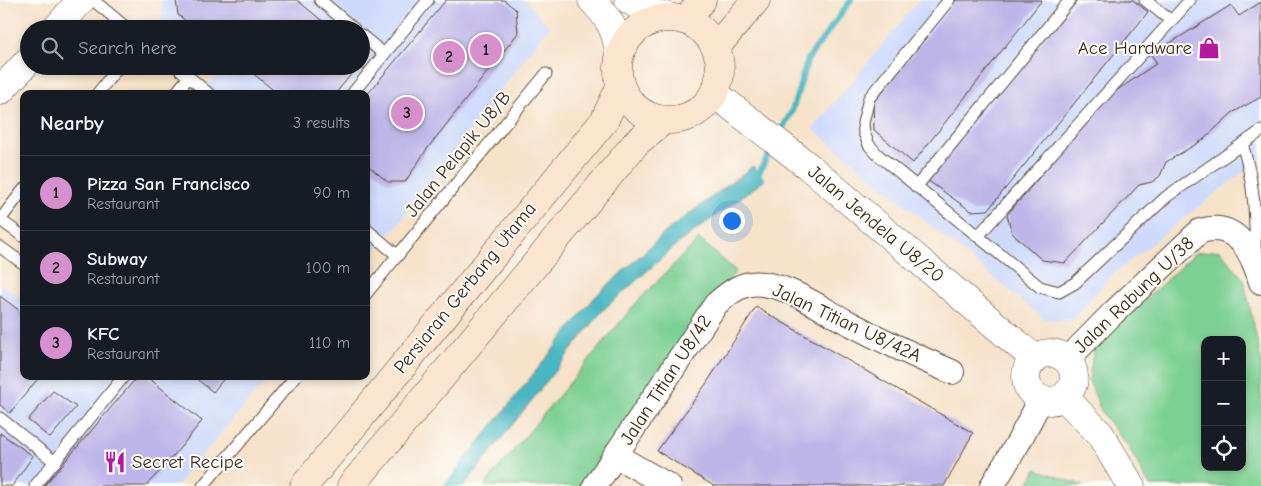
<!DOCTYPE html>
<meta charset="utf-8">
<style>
body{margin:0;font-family:"Comic Neue",sans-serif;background:#20242c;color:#f1f3f6}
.controls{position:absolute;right:15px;bottom:15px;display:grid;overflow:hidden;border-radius:10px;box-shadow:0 2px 8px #0003}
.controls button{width:45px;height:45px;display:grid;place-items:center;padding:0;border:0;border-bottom:1px solid #363941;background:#171b24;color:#f1f3f6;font:25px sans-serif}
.you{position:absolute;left:731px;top:220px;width:18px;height:18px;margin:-12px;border:4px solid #fff;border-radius:50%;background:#1a73e8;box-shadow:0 0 0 8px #1a73e833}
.badge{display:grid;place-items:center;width:32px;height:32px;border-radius:50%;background:#d690ce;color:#111;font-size:16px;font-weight:700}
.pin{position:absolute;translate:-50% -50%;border:2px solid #fff;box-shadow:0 1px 5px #0006}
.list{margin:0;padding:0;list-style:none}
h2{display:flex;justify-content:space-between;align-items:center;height:65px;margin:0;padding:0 20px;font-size:21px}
h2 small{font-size:16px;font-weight:400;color:#9ea1a6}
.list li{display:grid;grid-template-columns:32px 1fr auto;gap:15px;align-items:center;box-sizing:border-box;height:75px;padding:0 20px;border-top:1px solid #363941}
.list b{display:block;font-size:19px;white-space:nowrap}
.list p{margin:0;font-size:16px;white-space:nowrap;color:#9ea1a6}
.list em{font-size:16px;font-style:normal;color:#9ea1a6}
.icon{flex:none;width:28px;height:28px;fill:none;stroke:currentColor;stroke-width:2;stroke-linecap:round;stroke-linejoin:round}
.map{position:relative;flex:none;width:1261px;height:486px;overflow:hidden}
.search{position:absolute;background:#171b24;box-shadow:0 2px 8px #0003;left:20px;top:20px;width:350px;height:55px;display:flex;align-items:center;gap:12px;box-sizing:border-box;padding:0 18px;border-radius:28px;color:#9ea1a6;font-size:19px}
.panel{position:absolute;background:#171b24;box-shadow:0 2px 8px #0003;left:20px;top:90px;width:350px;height:290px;border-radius:10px}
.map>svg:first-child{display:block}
.built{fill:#cfdafa}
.green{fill:#7dd093;stroke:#5c7d58;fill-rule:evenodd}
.water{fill:#48b7c1;stroke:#427070}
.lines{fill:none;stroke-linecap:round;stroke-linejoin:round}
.stream{stroke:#48b7c1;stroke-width:6}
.building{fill:#beb5e8}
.service-casing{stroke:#574638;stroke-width:13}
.minor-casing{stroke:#574638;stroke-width:26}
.tertiary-casing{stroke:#574638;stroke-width:29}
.secondary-casing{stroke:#574638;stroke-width:29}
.service{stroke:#fff;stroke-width:11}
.minor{stroke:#fff;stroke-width:24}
.tertiary{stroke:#fff;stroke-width:28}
.secondary{stroke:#fce5cf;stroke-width:28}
.labels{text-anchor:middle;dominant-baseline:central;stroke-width:4;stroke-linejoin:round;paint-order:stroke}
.poi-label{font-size:19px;fill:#3b2a1e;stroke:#fdfcf7;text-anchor:end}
.street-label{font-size:19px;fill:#3b2a1e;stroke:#fdfcf7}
</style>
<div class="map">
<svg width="1261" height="486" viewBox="0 0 1261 486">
<rect width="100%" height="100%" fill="#fdfcf7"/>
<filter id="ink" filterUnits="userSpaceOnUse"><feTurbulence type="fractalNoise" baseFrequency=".02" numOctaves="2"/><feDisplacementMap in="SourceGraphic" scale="10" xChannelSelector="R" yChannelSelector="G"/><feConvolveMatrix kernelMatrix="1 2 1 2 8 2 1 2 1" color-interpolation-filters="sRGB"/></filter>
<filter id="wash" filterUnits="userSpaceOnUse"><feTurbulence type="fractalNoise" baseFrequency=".0096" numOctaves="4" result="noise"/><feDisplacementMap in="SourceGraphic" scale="20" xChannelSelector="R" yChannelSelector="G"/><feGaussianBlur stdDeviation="1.12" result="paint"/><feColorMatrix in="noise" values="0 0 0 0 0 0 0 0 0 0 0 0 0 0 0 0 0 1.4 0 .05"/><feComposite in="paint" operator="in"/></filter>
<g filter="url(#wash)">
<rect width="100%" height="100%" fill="#f5e2c9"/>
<path class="built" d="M162,0H525L549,27L396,227L366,263V94H201L217,75L206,66H361V29H162Z
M919,0H1261V160L1229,183L1111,276L1073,320H1045L813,129Z
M0,283L21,298L24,295V376H270L176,486H0Z"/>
<path class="green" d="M699,239L736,271L689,333L585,486H484L636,303Z
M1220,250L1244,280L1261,359V486H1150L1129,448L1102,413L1089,380L1094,348L1195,253ZM1205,340H1242V467H1205Z
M1036,469L1082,485L1083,486H1027Z"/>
<path class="water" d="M753,166L765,180L681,241L603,310L464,486H444L595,297L668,230Z"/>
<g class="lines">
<path class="stream" d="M778,136L792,111L808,59L851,0
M752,179L759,173L772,147"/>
</g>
<g id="blocks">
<path class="building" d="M176,0H297L332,29H197L178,15Z
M446,0H504L516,10L518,33L427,149L405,182H388L366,164V96Z
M956,0H1042L913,163L874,130L873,103Z
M1076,0H1133L1148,12L988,210L971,211L927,180Z
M1261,2V97L1232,113L1203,140L1166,162L1160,176L1152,182L1139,185L1065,263L1042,260L1012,233L1007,215L1106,98L1157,63L1151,55L1231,5L1239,16Z
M361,52L366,56L361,62Z
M244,66H358L335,94H278Z
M0,296L24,314V376H40L10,413L0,405Z
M756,307L973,433L944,486H714L657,451L706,384Z
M138,376H146L202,421L175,454L146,486H44Z
M193,376H226L213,392Z
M53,391L76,407L50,438L28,420Z
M0,433L33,456L12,486H0Z"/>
</g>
</g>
<g filter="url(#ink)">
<use href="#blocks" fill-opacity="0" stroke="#574638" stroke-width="1"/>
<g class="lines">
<g class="service-casing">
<path id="service" d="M93,0L128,29
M320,0L354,29
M949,0L869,98L863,123L864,133L869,145L877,154L1040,287L1059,292L1075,283L1166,197L1261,131
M1145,0L1170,20
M361,35L384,54
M176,66L209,94
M97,94L119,66
M175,94L189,77
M352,94L428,0
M1242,144C1254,181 1256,216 1255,256
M916,187L1070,0
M24,189L0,220L24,237
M366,229L398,256
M978,236L1190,0
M0,247L24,264
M366,294L546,74
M0,418L55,462
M35,486L124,376
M203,486L296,376"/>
</g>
<g class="minor-casing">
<path id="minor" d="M1067,360L1113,313L1200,231C1237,220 1252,252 1261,282
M616,456L669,486
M595,486L716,304C730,292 743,281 762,284C792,287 823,310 849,323C883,341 917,357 952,372
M992,486L1018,443L1041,399"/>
</g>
<g class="tertiary-casing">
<path id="tertiary" d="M592,0C608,16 617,31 619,54
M629,0L652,13L669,17
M56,29L81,0
M0,91L29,60
M714,93L808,166L1035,359
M1026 377a24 24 0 1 1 48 0a24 24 0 1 1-48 0Z
M1064,397L1100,434L1131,486"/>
</g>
<g class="secondary-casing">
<path id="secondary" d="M618 69a51 51 0 1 1 102 0a51 51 0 1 1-102 0Z
M686,20L702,0
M716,47L756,0
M304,486L604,121L620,87
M351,486L636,143L664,120"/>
</g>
<use href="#service" class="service"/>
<use href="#minor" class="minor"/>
<use href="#tertiary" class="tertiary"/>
<use href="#secondary" class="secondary"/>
</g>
</g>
<defs>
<g id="shop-bare" transform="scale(1.725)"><path d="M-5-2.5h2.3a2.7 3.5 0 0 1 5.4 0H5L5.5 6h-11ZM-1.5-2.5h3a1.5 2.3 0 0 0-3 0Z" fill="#b5179e" stroke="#fdfcf7" stroke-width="2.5" paint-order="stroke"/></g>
<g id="restaurant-bare" transform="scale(1.725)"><path d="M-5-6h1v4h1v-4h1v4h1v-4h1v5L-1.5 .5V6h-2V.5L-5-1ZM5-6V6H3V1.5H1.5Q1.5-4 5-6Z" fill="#b5179e" stroke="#fdfcf7" stroke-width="2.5" paint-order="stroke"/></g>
</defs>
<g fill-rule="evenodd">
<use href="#shop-bare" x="1209" y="48"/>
<use href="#restaurant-bare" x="115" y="462"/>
</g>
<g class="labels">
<g class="poi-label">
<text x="1192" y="48">Ace Hardware</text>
<text x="132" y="462" text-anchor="start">Secret Recipe</text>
</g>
<g class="street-label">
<text transform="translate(458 154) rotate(-51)">Jalan Pelapik U8/B</text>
<text transform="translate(876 224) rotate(40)">Jalan Jendela U8/20</text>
<text transform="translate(465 288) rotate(-51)">Persiaran Gerbang Utama</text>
<text transform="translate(1134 295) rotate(-44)">Jalan Rabung U/38</text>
<text transform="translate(847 323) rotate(25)">Jalan Titian U8/42A</text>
<text transform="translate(666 380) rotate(-57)">Jalan Titian U8/42</text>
</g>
</g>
</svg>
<div class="controls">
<button>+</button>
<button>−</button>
<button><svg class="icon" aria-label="locate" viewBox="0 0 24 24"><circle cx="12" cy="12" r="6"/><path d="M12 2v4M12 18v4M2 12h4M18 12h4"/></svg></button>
</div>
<div class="you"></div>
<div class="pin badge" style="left:486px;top:50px">1</div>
<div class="pin badge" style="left:449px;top:57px">2</div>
<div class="pin badge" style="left:407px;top:113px">3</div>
<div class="search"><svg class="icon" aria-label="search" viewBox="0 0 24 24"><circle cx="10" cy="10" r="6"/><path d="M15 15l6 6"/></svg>Search here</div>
<section class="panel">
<h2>Nearby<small>3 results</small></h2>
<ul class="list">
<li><span class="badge">1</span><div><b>Pizza San Francisco</b><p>Restaurant</p></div><em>90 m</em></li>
<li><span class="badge">2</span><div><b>Subway</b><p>Restaurant</p></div><em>100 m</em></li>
<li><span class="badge">3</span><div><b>KFC</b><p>Restaurant</p></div><em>110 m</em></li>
</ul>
</section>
</div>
